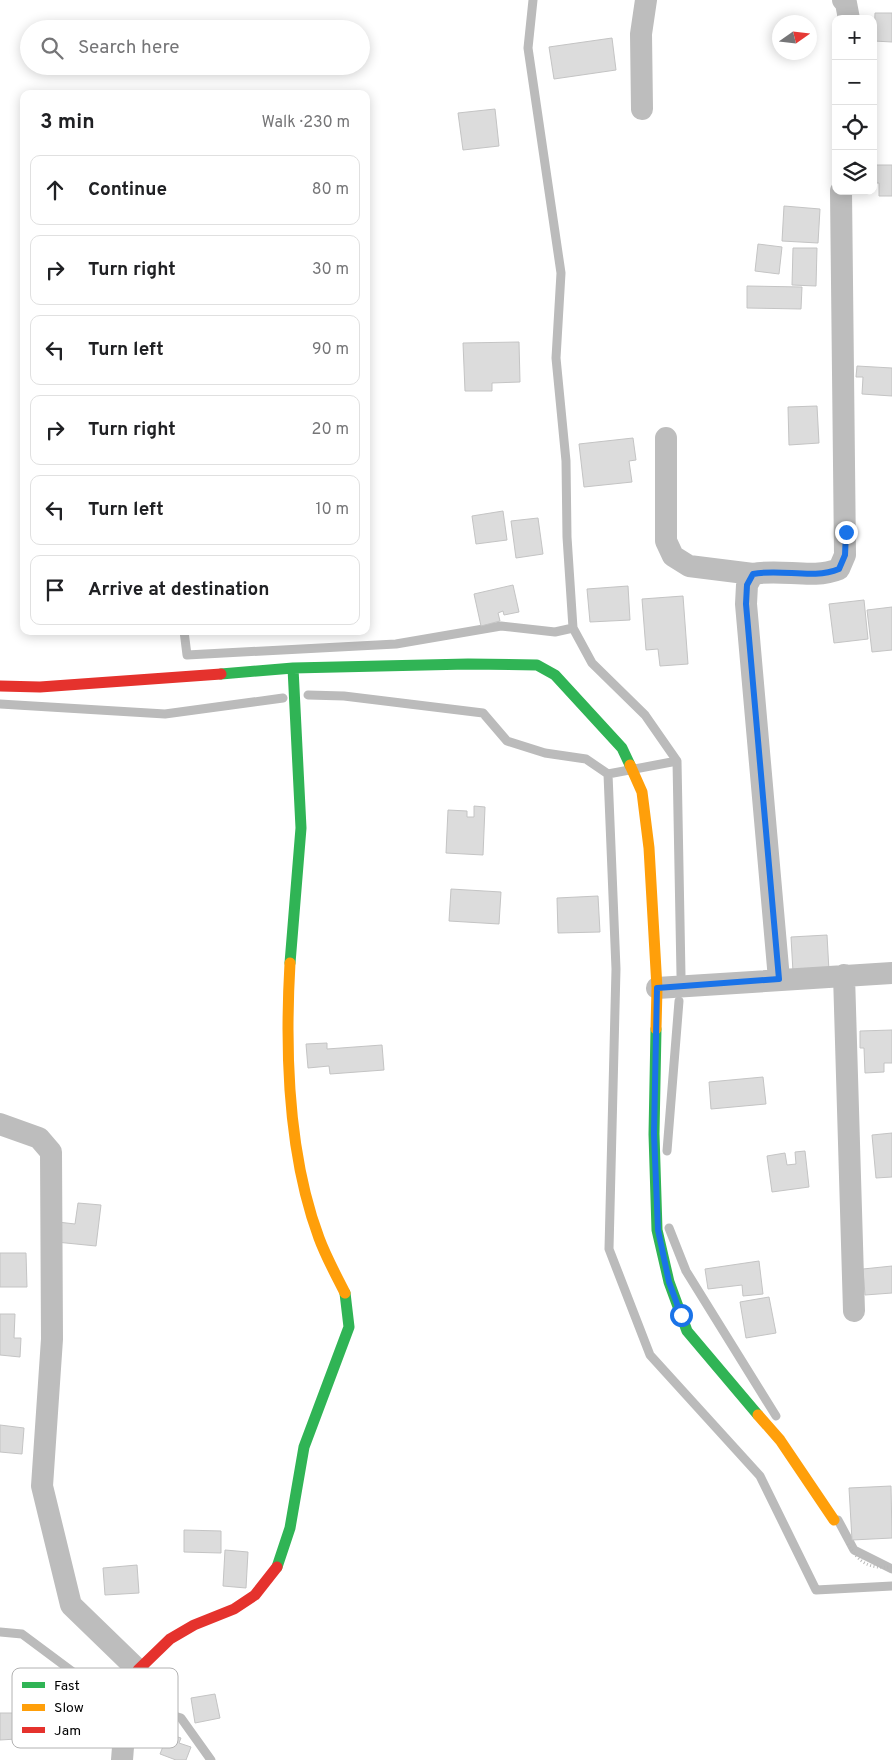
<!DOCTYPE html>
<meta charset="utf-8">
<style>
body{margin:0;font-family:Overpass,sans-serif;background:#f2f2f2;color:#202124}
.controls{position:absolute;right:15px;top:15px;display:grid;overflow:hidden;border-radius:10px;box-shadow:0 2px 12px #0003}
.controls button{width:45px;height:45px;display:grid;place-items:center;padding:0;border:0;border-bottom:1px solid #e0e0e0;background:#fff;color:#202124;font:25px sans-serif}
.compass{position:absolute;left:772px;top:15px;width:45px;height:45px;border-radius:50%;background:#fff;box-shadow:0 2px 12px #0003;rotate:76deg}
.stop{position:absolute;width:15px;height:15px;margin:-11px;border:4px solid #1a73e8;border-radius:50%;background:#fff}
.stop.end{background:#1a73e8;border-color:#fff;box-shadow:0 1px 5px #0008}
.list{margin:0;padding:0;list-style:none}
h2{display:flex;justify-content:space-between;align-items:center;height:65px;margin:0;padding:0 20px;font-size:21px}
h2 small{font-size:16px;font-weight:400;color:#757577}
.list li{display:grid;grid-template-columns:32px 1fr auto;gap:15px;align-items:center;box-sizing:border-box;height:70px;margin:0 10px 10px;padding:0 10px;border:1px solid #e0e0e0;border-radius:10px}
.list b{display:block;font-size:19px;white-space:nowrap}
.list em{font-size:16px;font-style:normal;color:#757577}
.icon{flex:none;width:28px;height:28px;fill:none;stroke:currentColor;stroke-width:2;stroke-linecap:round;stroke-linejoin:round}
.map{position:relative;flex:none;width:892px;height:1760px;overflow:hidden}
.search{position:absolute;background:#fff;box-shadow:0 2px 12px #0003;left:20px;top:20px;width:350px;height:55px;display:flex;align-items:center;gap:12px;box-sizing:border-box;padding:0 18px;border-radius:28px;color:#757577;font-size:19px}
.panel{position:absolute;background:#fff;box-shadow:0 2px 12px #0003;left:20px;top:90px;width:350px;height:545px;border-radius:10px}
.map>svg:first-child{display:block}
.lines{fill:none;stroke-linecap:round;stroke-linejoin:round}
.stream{stroke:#bbb;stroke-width:9}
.building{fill:#dcdcdc;stroke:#c4c4c4}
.path{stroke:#b8b8b8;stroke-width:3;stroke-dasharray:1 2.5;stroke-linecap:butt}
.street{stroke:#bdbdbd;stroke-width:22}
.fast{stroke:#30b455;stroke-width:11}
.slow{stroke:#ff9f0a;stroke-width:11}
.jam{stroke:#e5322d;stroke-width:11}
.route{stroke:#1a73e8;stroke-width:6}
.key{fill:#fff;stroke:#b2b2b2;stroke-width:1}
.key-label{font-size:14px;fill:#000}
</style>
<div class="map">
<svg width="892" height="1760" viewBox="0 0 892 1760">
<rect width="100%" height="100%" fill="#fff"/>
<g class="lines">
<path class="stream" d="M533,0L528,48L561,273L556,358L566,461L567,537L573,628L592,663L645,715L677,761L681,975
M184,631L187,655L396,644L501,626L555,632L573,628
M308,695L344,696L483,713L507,741L545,753L586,759L608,774L677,761
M0,704L165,714L283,698
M608,774L616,969L609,1249L650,1355L760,1476L816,1590L892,1586
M667,1151L679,1001
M669,1228L686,1271L776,1416
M838,1520L854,1550L892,1569
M0,1632L22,1634L112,1701
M139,1705L181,1718L211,1760"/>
</g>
<path class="building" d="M875,13H892V42L874,41Z
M612,38L616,70L554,79L549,47Z
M495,109L499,146L463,150L458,113Z
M874,165H892V196H879V183H873Z
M784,206L820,209L818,243L782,241Z
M758,244L782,247L779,274L755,271Z
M793,248H817L816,286L792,285Z
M747,286L802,287L801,309L747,308Z
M519,342L520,382L492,383V391H465L463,343Z
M857,366L892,368V396L862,394L863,377H856Z
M817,406L819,443L789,445L788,407Z
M633,438L636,460L629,461L632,482L584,487L579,444Z
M503,511L507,540L476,544L472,516Z
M538,518L543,554L516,558L511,521Z
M513,585L519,612L504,615L503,611L498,613L500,621L481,626L474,594Z
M628,586L630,620L590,622L587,589Z
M683,596L688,664L660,666L658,649L646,650L642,599Z
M864,600L868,639L834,643L829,604Z
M892,607V650L872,652L867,610Z
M474,806L485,807L483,855L446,853L448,810L467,811V817H474Z
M451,889L501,892L499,924L449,921Z
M598,896L600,932L558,933L557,898Z
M827,935L829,971L793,972L791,937Z
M892,1030V1063H884V1072L865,1073L864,1048H860V1031Z
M327,1043V1049L382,1045L384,1070L330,1074L329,1066L308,1068L306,1044Z
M763,1077L766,1104L711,1109L709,1082Z
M892,1133V1177L876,1178L872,1135Z
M805,1151L809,1187L772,1192L767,1156L785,1153L787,1165L796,1164L795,1152Z
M78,1203L101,1205L96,1246L56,1242L58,1222L75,1224Z
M0,1253H26L27,1287H0Z
M759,1261L763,1294L743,1296L742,1285L708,1289L705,1269Z
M892,1266V1293L865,1295L863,1269Z
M769,1297L776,1333L746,1338L740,1302Z
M0,1314H15L14,1338H21L20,1357L0,1355Z
M0,1425L24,1428L22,1454L0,1452Z
M891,1486L892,1538L852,1540L849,1488Z
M184,1530L221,1531V1553L184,1552Z
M225,1550L248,1552L246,1588L223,1586Z
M137,1565L139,1593L105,1595L103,1568Z
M215,1694L220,1718L195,1723L191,1698Z
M0,1713H16L17,1739L0,1740Z
M168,1734L181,1738L179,1743L191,1747L186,1760H176L160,1754Z"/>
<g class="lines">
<path class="path" d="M848,1544C859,1563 869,1569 892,1567"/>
<path class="street" d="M843,0L846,3L849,19
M642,109L641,34L646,0
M666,438V541L673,556L689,566L753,574
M844,975L854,1311
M779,979L746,604L747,585L753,574C782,568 812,580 839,569L845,555L841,191
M657,988L892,973
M0,1124L39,1138L51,1152L52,1339L42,1486L71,1605L138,1670L127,1695L122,1760"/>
<path class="fast" d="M221,674L293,668L468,664L537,665L555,675L622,748L630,765
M290,963L301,828L293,668
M656,1029L654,1134L657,1230L669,1282L687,1331L758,1415
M277,1567L290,1528L304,1447L349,1327L345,1293"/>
<path class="slow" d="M630,765L642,792L649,848L657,988L656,1029
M290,963C285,1050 288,1155 319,1238C326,1257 336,1275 345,1293
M758,1415L780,1440L834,1520"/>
<path class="jam" d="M0,686L40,687L221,674
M138,1670L170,1639L194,1625L234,1609L255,1595L277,1567"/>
</g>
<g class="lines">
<path class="route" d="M681,1315L669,1282L658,1230L654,1134L657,988L779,979L746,604L747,585L753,574C782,568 812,580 839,569L845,555L846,532"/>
</g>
<rect x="12" y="1668" width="166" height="80" rx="8" class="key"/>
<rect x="22" y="1682" width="23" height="6" fill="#30b455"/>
<rect x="22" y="1704" width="23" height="7" fill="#ff9f0a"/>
<rect x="22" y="1727" width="23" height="6" fill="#e5322d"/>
<g class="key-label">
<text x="54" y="1690">Fast</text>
<text x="54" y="1712">Slow</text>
<text x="54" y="1735">Jam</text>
</g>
</svg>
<div class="controls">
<button>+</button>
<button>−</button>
<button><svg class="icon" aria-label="locate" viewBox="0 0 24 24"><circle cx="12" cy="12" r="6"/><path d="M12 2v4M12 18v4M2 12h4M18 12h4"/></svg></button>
<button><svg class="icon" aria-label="layers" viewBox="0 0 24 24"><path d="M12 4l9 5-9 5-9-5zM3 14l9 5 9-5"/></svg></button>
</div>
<svg class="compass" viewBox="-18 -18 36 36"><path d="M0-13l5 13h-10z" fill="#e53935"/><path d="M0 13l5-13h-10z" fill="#757577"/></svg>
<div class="stop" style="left:681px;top:1315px"></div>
<div class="stop end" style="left:846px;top:532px"></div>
<div class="search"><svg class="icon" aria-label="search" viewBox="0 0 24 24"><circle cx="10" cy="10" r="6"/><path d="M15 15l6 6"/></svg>Search here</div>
<section class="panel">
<h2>3 min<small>Walk · 230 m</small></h2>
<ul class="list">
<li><svg class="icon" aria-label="ahead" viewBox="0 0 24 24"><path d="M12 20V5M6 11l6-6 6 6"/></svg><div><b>Continue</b></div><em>80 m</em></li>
<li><svg class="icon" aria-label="right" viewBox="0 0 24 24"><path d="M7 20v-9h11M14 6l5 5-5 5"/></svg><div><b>Turn right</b></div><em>30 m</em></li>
<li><svg class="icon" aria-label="left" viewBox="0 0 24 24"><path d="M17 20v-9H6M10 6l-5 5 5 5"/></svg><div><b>Turn left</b></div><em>90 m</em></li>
<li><svg class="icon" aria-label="right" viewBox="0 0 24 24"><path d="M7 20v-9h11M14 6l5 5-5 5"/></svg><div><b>Turn right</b></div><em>20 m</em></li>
<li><svg class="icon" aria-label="left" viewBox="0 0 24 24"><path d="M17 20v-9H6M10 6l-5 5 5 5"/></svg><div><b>Turn left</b></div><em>10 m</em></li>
<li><svg class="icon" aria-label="arrive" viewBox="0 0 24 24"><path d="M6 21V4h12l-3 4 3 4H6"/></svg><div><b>Arrive at destination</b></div></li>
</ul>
</section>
</div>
